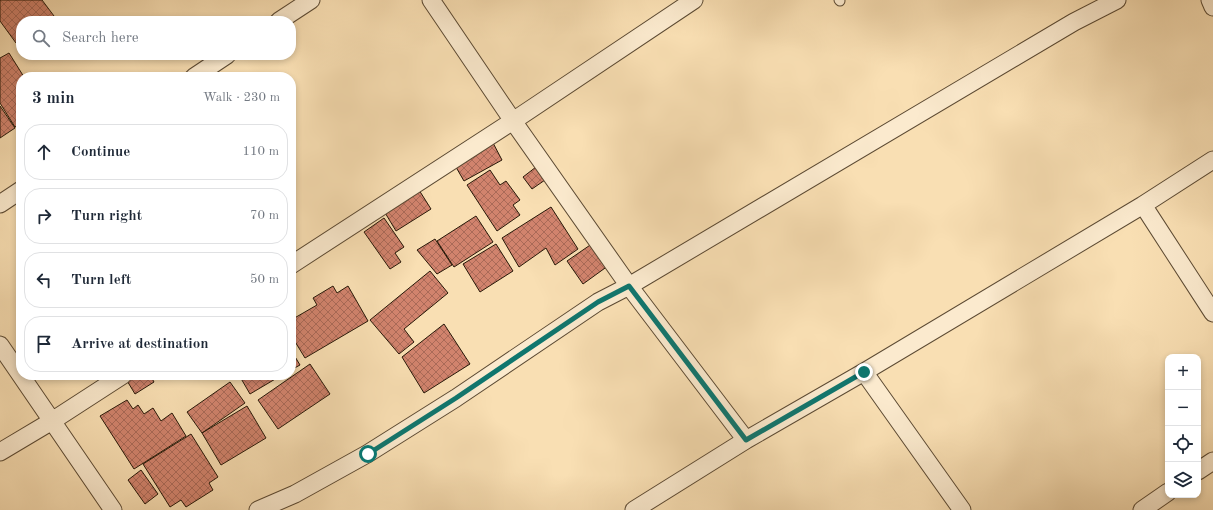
<!DOCTYPE html>
<meta charset="utf-8">
<style>
body{margin:0;font-family:"Old Standard TT",serif;background:#f2f2f3;color:#1f2937}
.controls{position:absolute;right:12px;bottom:12px;display:grid;overflow:hidden;border-radius:8px;box-shadow:0 2px 6px #0003}
.controls button{width:36px;height:36px;display:grid;place-items:center;padding:0;border:0;border-bottom:1px solid #e0e1e3;background:#fff;color:#1f2937;font:20px sans-serif}
.stop{position:absolute;width:12px;height:12px;margin:-9px;border:3px solid #0f766e;border-radius:50%;background:#fff}
.stop.end{background:#0f766e;border-color:#fff;box-shadow:0 1px 4px #0008}
.list{margin:0;padding:0;list-style:none}
h2{display:flex;justify-content:space-between;align-items:center;height:52px;margin:0;padding:0 16px;font-size:17px}
h2 small{font-size:13px;font-weight:400;color:#747a83}
.list li{display:grid;grid-template-columns:26px 1fr auto;gap:12px;align-items:center;box-sizing:border-box;height:56px;margin:0 8px 8px;padding:0 8px;border:1px solid #e0e1e3;border-radius:16px}
.list b{display:block;font-size:15px;white-space:nowrap}
.list em{font-size:13px;font-style:normal;color:#747a83}
.icon{flex:none;width:22px;height:22px;fill:none;stroke:currentColor;stroke-width:2;stroke-linecap:round;stroke-linejoin:round}
.map{position:relative;flex:none;width:1213px;height:510px;overflow:hidden}
.search{position:absolute;background:#fff;box-shadow:0 2px 6px #0003;left:16px;top:16px;width:280px;height:44px;display:flex;align-items:center;gap:10px;box-sizing:border-box;padding:0 14px;border-radius:16px;color:#747a83;font-size:15px}
.panel{position:absolute;background:#fff;box-shadow:0 2px 6px #0003;left:16px;top:72px;width:280px;height:308px;border-radius:16px}
.map>svg:first-child{display:block}
.building{fill:url(#building-cross-hatch);stroke:#271808}
.lines{fill:none;stroke-linecap:round;stroke-linejoin:round}
.service-casing{stroke:#5c4a33;stroke-width:11}
.minor-casing{stroke:#5c4a33;stroke-width:19}
.service{stroke:#fbeace;stroke-width:9}
.minor{stroke:#fbeace;stroke-width:17}
.route{stroke:#0f766e;stroke-width:5}
</style>
<div class="map">
<svg width="1213" height="510" viewBox="0 0 1213 510">
<defs>
<pattern id="building-cross-hatch" width="8" height="8" patternUnits="userSpaceOnUse"><rect width="8" height="8" fill="#d1836d"/><path d="M0 0l8 8M0 8l8-8" fill="none" stroke="#aa6a58"/></pattern>
</defs>
<rect width="100%" height="100%" fill="#f9dfb3"/>
<filter id="stains"><feTurbulence type="fractalNoise" baseFrequency=".005" numOctaves="4"/><feColorMatrix values="0 0 0 0 .2 0 0 0 0 .09 0 0 0 0 .02 0 0 0 .5 -.17"/></filter>
<radialGradient id="worn" r=".72"><stop offset=".6" stop-color="#630" stop-opacity="0"/><stop offset="1" stop-color="#630" stop-opacity=".3"/></radialGradient>
<path class="building" d="M0,0H42L54,16L47,21H21V39L16,43L0,21Z
M9,53L24,77H21V123L15,127L0,103V58Z
M0,106L15,128L0,138Z
M492,141L502,160L464,181L453,162Z
M536,167L545,180L532,189L523,177Z
M490,170L500,185L506,181L520,200L513,205L520,215L497,231L467,185Z
M419,190L431,209L396,231L384,211Z
M551,207L578,249L555,265L546,248L519,267L502,238Z
M476,216L493,242L454,267L437,241Z
M384,218L404,247L395,253L401,262L390,269L364,232Z
M435,239L452,265L437,274L417,250Z
M596,241L612,263L583,284L567,261Z
M496,244L513,271L480,292L463,264Z
M430,271L448,293L404,329L414,342L399,354L370,320Z
M333,286L337,293L348,286L368,321L305,358L291,335V320L317,305L313,298Z
M444,324L470,364L424,393L402,357Z
M291,350L300,365L291,370Z
M310,364L330,394L278,429L258,400Z
M132,375H150L154,382L135,394L126,379Z
M239,375H282L250,394Z
M230,382L245,403L202,433L187,412Z
M127,400L133,409L138,405L144,414L153,408L161,421L172,413L186,436L134,469L100,416Z
M247,406L266,438L221,465L202,433Z
M191,434L218,477L209,483L213,490L186,507L181,500L170,507L143,464Z
M141,470L158,494L145,504L128,480Z"/>
<g class="lines">
<g class="service-casing">
<path id="service" d="M839,0L840,1"/>
</g>
<g class="minor-casing">
<path id="minor" d="M431,0L513,121L629,286L746,440
M1210,0L1213,7
M279,21L311,0
M194,77L227,55
M0,204L21,190
M1143,205L1213,313
M291,265L513,121L694,0
M0,345L113,510
M864,372L962,510
M0,452L52,421L123,375
M1198,471L1213,461
M258,510L295,494L367,454L456,398L598,302L629,286L1074,22L1117,0
M634,510L746,440L864,372L1143,205L1213,160
M1142,510L1168,492"/>
</g>
<use href="#service" class="service"/>
<use href="#minor" class="minor"/>
</g>
<g class="lines">
<path class="route" d="M368,454L456,398L598,302L629,286L746,440L864,372"/>
</g>
<rect width="100%" height="100%" filter="url(#stains)"/>
<rect width="100%" height="100%" fill="url(#worn)"/>
</svg>
<div class="controls">
<button>+</button>
<button>−</button>
<button><svg class="icon" aria-label="locate" viewBox="0 0 24 24"><circle cx="12" cy="12" r="6"/><path d="M12 2v4M12 18v4M2 12h4M18 12h4"/></svg></button>
<button><svg class="icon" aria-label="layers" viewBox="0 0 24 24"><path d="M12 4l9 5-9 5-9-5zM3 14l9 5 9-5"/></svg></button>
</div>
<div class="stop" style="left:368px;top:454px"></div>
<div class="stop end" style="left:864px;top:372px"></div>
<div class="search"><svg class="icon" aria-label="search" viewBox="0 0 24 24"><circle cx="10" cy="10" r="6"/><path d="M15 15l6 6"/></svg>Search here</div>
<section class="panel">
<h2>3 min<small>Walk · 230 m</small></h2>
<ul class="list">
<li><svg class="icon" aria-label="ahead" viewBox="0 0 24 24"><path d="M12 20V5M6 11l6-6 6 6"/></svg><div><b>Continue</b></div><em>110 m</em></li>
<li><svg class="icon" aria-label="right" viewBox="0 0 24 24"><path d="M7 20v-9h11M14 6l5 5-5 5"/></svg><div><b>Turn right</b></div><em>70 m</em></li>
<li><svg class="icon" aria-label="left" viewBox="0 0 24 24"><path d="M17 20v-9H6M10 6l-5 5 5 5"/></svg><div><b>Turn left</b></div><em>50 m</em></li>
<li><svg class="icon" aria-label="arrive" viewBox="0 0 24 24"><path d="M6 21V4h12l-3 4 3 4H6"/></svg><div><b>Arrive at destination</b></div></li>
</ul>
</section>
</div>
